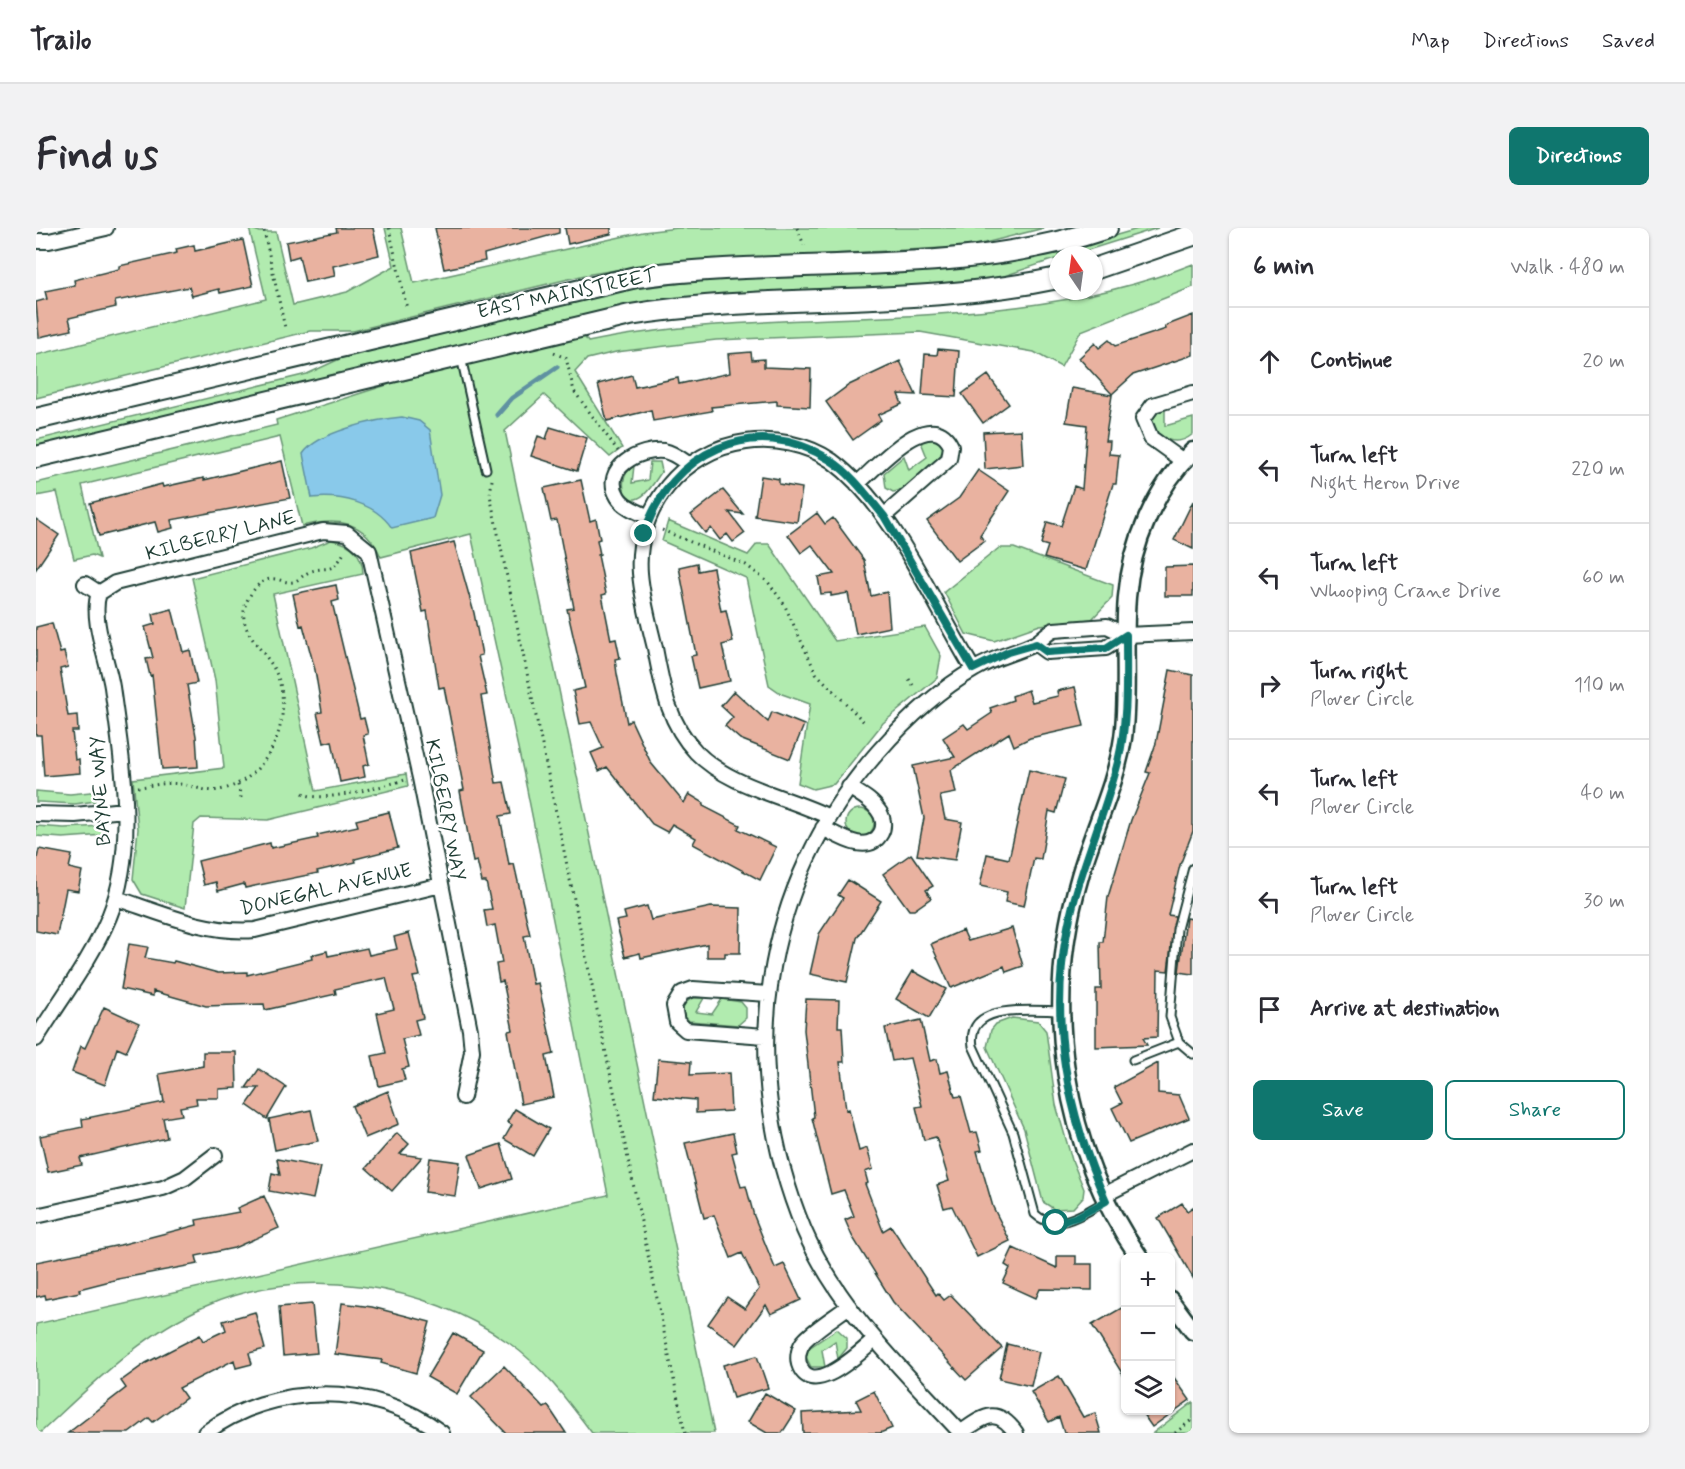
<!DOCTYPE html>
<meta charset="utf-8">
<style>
body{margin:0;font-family:Mynerve,sans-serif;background:#f2f2f3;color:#2b2b33}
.controls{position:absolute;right:18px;bottom:18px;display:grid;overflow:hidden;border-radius:9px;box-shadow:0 2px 4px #0004}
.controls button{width:54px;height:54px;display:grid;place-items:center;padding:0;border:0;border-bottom:2px solid #e1e1e2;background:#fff;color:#2b2b33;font:30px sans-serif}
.compass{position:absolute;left:1013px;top:18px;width:54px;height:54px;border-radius:50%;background:#fff;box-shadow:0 2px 4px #0004;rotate:347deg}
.stop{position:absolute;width:18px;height:18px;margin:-14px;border:4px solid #0f766e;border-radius:50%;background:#fff}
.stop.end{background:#0f766e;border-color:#fff;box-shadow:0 2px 6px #0008}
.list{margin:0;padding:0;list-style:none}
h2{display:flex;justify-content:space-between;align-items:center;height:78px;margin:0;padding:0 24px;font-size:26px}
h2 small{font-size:20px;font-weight:400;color:#7c7c81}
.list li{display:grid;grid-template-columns:39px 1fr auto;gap:18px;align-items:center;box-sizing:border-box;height:108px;padding:0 24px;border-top:2px solid #e1e1e2}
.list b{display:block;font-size:22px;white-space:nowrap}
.list p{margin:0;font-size:20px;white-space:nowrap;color:#7c7c81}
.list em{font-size:20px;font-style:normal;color:#7c7c81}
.actions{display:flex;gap:12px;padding:18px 24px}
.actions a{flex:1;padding:14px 0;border:2px solid #0f766e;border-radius:9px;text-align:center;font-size:21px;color:#0f766e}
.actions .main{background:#0f766e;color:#fff}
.icon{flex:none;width:33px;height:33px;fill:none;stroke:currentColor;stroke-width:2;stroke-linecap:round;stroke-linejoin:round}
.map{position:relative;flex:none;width:1157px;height:1205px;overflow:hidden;border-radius:9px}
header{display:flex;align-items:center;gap:36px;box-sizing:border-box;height:84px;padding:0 30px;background:#fff;border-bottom:2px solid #e1e1e2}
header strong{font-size:28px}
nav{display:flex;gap:33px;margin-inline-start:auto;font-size:21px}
.intro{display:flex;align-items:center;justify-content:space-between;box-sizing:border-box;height:144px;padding:0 36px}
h1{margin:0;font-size:42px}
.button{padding:15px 27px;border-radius:9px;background:#0f766e;color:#fff;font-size:21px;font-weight:700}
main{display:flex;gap:36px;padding:0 36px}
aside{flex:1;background:#fff;border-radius:9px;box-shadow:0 2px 4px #0004}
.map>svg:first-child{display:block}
.green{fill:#b1ebaf;stroke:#689472;stroke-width:1.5}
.water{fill:#89c9ea;stroke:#5f91a1;stroke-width:1.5}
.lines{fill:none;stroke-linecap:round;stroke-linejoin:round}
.stream{stroke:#5f91a1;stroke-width:5}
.building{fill:#e9b2a0;stroke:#1f3d34;stroke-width:1.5}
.service-casing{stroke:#1f3d34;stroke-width:11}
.minor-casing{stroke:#1f3d34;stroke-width:18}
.tertiary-casing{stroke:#1f3d34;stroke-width:21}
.secondary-casing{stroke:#1f3d34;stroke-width:24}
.path{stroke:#1f3d34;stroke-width:3;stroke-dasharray:1.5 4.5;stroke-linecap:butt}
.service{stroke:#fff;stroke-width:7}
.minor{stroke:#fff;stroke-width:14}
.tertiary{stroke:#fff;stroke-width:16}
.secondary{stroke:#fff;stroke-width:20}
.route{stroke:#0f766e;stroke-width:8}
.labels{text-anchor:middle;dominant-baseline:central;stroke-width:5;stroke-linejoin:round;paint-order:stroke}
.street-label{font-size:20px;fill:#1f3d34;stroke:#fff}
</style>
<header>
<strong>Trailo</strong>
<nav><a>Map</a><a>Directions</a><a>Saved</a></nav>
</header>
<div class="intro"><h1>Find us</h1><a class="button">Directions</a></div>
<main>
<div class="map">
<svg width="1157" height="1205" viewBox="0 0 1157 1205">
<rect width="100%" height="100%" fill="#fff"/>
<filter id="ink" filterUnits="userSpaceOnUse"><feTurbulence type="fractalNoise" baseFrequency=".0167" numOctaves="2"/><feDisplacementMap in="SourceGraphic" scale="12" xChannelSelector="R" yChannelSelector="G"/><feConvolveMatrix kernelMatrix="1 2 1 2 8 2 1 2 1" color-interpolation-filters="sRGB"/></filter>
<g filter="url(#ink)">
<path class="green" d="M213,0L224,4H240L257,77L311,64L358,38L349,0H365L378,55L607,4L642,0H1008L941,17L908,20L623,35L549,47L317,103H274L0,170V127L230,71Z
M1105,0H1122L1036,27H1022V30L968,48L938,54L851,61L679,67L594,77L0,218V212L271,146L310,128L577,63L673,52L917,41L1019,25Z
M1157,36V59L1045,103L1025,139L998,124L884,104L680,112L580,124L551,131L539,144L586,220L574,229L508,167L469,203L678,1205H556C532,1173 507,1139 473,1115C389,1055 266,1036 170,1078C105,1106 55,1158 4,1205H0V1096L572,967L488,547L435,306L345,329C329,291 300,290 266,298L244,209L46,257L63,330L56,327L38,331L21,264L0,268V255L241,197L240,192L357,155L548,108L552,114C751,73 965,113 1157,36Z
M1129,181V198L1157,190V206C1140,220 1121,212 1115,191L1121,184Z
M893,209L903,212L907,218C909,232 870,263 857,264L850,260L848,245L868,228L873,242L891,229L885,214Z
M614,234H624L626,243C618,254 607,277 591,270C585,258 586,245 598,238L596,255L612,252Z
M632,293L712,327L721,316H733L799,413L889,399L905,428L901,450L847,495L798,556L777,561L762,555L774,476L746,466L733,457L710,350L626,313Z
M295,312C315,315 327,325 327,346L237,366L280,563L370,546L372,558L232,592L165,590L158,596L149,680L106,666L97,651L102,601L97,551L188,540L179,452L156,350L275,320Z
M963,320H978L1077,357L1076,370L1056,391L1004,397L958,413L930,406L908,364Z
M0,563L34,566L65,563L66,572L39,576L3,574H0Z
M810 595a14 14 0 1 1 28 0a14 14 0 1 1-28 0Z
M0,598L28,600L67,598L68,607L27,610L0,608Z
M656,770H668L660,784L676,786L686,771L705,774L710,780V790L702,797L653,793L647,786V777Z
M976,790L1002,793L1010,803L1020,877L1036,932L1048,961L1047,969L1037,980L1018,981L1007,974L988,901L951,819L955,802L960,796Z
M801,1101L811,1110V1120L802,1131L799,1113L786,1122L789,1139H775L770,1129L773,1120Z
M1157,1174V1205H1117Z"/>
<path class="water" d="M366,189L383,193L394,202L404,267L397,290L356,300C338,274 305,267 276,270L267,226C281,204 341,191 366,189Z"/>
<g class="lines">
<path class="stream" d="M461,187L476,170L521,139"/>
</g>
<path class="building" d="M300,0H337L343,27L297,38L299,48L269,54L263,28L253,31L250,14L301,4Z
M399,0H523V5L448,26L449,33L408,41Z
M529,0H575V6L532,16Z
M207,12L217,58L184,65L183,61L156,68L153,59L79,73L80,79L33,90L36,102L3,109L0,74L11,71L9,63L39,57L38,52L83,41V38L141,25L140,21L158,17L159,23Z
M1157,87V127L1097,147L1076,166L1043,130L1059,115L1063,120L1073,112L1079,118L1130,101L1129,98Z
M902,121L923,123L920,169L886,167L889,126L901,127Z
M715,124L716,132L728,131V139L775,141L774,179L741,177V173L675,179L676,183L617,193L615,182L571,193L562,156L596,147L599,159L642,150L643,156L694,145L692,126Z
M864,133L880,167L862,166L866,176L842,187L845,192L817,212L790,174L813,157Z
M952,147L973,176L947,195L926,166Z
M1036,160L1076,167L1069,213H1074L1073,226L1083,227L1080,256H1077L1050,342L1008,330L1012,318L1005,316L1011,294L1025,298L1038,258L1046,261L1051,197L1030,194Z
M514,199L551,210L541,243L495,228L502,208L510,211Z
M985,202L987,237L949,241L947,204Z
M246,233L254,270L135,292L137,300L122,304L119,294L63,308L54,275L126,256L127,259L168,250V252Z
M942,242L973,263L944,307L948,313L921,333L891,293L923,270Z
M725,248L743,251V256L766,260L761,294L719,288Z
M545,252L554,293L560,291L564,311L561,312L564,326L562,327L570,366L566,367L575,412L580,411L584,430L579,431L581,446L591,495L595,492L615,535L648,575L653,566L668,575L667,578L704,597L702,601L740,619L724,652L657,616L660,610L636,596L631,604L616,596L571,539L563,543L555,525L567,520L555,494L544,496L537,463L549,460L531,381L538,380L521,292L515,293L508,260Z
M687,262L707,286L693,284L709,305L697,314L691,306L684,312L675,300L669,305L655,287Z
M1157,273V321L1138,312Z
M781,285L789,296L797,290L828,332L835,368L851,364L854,399L820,406L812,365L795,368V365L785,366L782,349L798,346L776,317L765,325L752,307Z
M0,291L23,307L0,341Z
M418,314L438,385L446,427L442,428L451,467L445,468L460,555L468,554L475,586L464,588L473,637L478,636L494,707L488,708L497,756L502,755L518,826L510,828L518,869L485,876L472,803L477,802L467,753L463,754L460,736L466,735L459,697L451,699L448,682L456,681L450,654H446L441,633L437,634L424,563L428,562L408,459L403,460L391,383L387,384L375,325Z
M661,335L662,343L677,340L685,383L690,382L697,414L686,417L694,453L662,460L655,428L660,427L643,339Z
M1157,338V368H1129V339Z
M300,357L303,372L296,374L324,491L328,490L332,506L327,507L333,536L327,538L329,549L304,554L296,513L288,515L281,485L286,484L279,442L267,397L264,398L257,366Z
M136,381L147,424L154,422L161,455L151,457L160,508L162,539L126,541L116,447L114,448L110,431L117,430L109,399L119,396L117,386Z
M16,395L24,425L28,424L32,439L24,441L32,488L41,487L42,503H36L39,532L43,531L44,545L8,548L5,507H0V399Z
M1134,442L1157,447V603L1144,637L1132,687L1139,688L1132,743L1122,742L1121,809L1107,810L1111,817L1060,819V761H1065L1064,714H1067L1072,669L1095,592L1114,545L1110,544L1120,515Z
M1039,459L1048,498L994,510L978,518L973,505L915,542L920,565L904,568L909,591L926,594L919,632L881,627L888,590L877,538L919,529L907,510L928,496L932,501L956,485L954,480L977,472L976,468L992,462L996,474L1022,468L1021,463Z
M698,463L732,494L736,484L768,497L754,531L704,511L689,498L697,489L685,478Z
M993,542L1029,551L1020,585L1013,583L1005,631L998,630L988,678L969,674L971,664L944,658L951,626L973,631Z
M353,584L362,620L319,631L320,634L281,643L282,645L209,660L208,656L182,663L180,654L168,657L162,633L234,615L235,620L282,610L281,607L322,598L320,592Z
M3,621L36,627L33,640L46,643L42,663L30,661L21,707L0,703V635Z
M875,626L897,658L890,662L895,670L878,682H873L847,646Z
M812,652L845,673L821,710L811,754L774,746L783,706L807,670L802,667Z
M611,678L615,692L675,679L705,680L704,725H689V729H671V716L605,730L604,725L589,729L580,693L590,691L588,684Z
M1150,690L1157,691V746L1143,744Z
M976,700L987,738L970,744L968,738L915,760L895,716L927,702L932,713Z
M373,705L384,748L377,749L387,790L379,792L383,807L366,811L373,839L366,841L369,852L343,858L336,828L350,825L341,785L358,781L350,750L299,761L300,766L229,782L228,776L170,778L117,763V768L85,761L93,716L112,719L109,730L137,735L138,733L182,745L211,744V747L276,731L275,727L291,723L292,728L331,720L333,727L361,721L358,709Z
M877,743L910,761L893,790L860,771Z
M770,771L803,772L802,799H806L808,834H804L810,882L813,881L823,923L831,920L837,941L829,944L832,955L829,956L847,1003L855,998L900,1067L902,1065L908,1072L915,1067L966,1120L930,1152L857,1074L816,1008L809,992L818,988L808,962L795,966L776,890L778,889L768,802Z
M68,779L103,795L90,824L81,820L69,857L36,844L45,818L49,820Z
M885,792L894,833L901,831L904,845L912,843L919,869L925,868L935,905L941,904L946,922L941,923L957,979L974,1013L941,1029L916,978L908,980L901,957L913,953L900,909L888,912L880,879L886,878L874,830L856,833L849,800Z
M167,824H200L201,860L183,861V870H160L161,876L144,879L146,887L127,890L131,910L44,930L46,937L12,944L4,908L47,899L46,891L128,874L123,846L167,838Z
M622,831L655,834L654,847L693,845L695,883L660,885V872L618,868Z
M1122,835V865L1143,867L1153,890L1093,915L1076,880L1086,875L1078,859Z
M223,841L250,859L231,891L211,877L223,860H210Z
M352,863L363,896L329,910L316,878Z
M479,881L513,901L497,928L468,911L476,897L471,894Z
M275,882L282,913L239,922L233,891Z
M361,905L373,916L364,926L386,929L356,963L330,940Z
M697,905L701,924L696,925L705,959L710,958L718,988L739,1040L748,1036L765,1072L735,1086L730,1077L701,1117L672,1096L691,1069L709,1081L723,1061L706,1025L695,1030L678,987L668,990L649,915Z
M465,916L476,951L445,961L433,927Z
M394,930L424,934L419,968L389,964Z
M241,931L284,939L277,971L233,963L236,945L244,947Z
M228,968L243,1000L198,1020L160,1028L162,1036L82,1051L43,1061L44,1064L10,1071L9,1067L0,1069V1034L84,1017L161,997L160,992L203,984L201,980Z
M1146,975L1151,983L1157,979V1050L1122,990Z
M977,1020L1021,1040V1028H1040V1036H1056V1062L1004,1061L1000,1070L967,1055L974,1040L969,1037Z
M306,1075L336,1079L394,1094L380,1145L345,1135L346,1132L299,1126Z
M276,1076L281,1125L247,1128L243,1079Z
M1089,1078V1150L1056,1097Z
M219,1084L229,1121L213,1125L216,1136L200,1140L198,1132L143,1160L150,1170L117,1194L113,1190L93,1205H32L90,1160L85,1153L110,1135L164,1107L167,1113L190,1102L187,1093Z
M417,1105L447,1122L421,1166L391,1149Z
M971,1116L1003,1124L995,1158L963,1151Z
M721,1128L732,1160L697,1170L687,1137Z
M468,1138L508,1180L512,1178L530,1205H470L435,1169Z
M1134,1144L1154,1172L1116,1199L1104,1182H1134Z
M1023,1148L1047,1189L1059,1185L1065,1205H1028L1023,1189L1013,1194L995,1164Z
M838,1163L856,1200L844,1205H767L766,1185L825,1182L820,1172Z
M729,1165L760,1183L746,1205H731L712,1194Z"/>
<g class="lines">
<g class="service-casing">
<path id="service" d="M425,129L450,241
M1157,640L1141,701L1134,789L1143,814L1157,826
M1024,783C999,783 929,773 937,818L977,905L999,986C1020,1006 1050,984 1070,973
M1097,832L1143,814"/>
</g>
<g class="minor-casing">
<path id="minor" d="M0,13H13L70,0
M1147,233L1115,210L1107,191L1117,177L1157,165
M821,256C842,238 895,176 915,218L913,231L848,288
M613,289C602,284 588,279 582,269C564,240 605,220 628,223C638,225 645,231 652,236
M49,356L63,365
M63,365L79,355L287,303L311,305L333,323L384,550L434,802L436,823L427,869
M1000,416L1011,424L1070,420L1090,407
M0,586L39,587L88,582
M793,589C750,568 694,559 660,524C632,495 626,457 619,420C613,395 606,370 604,345C599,281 647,222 710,214C739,210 771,216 796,233C858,279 897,376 937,441
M787,600C803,608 832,628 845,605C849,598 847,588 842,582C836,572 823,566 813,559
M80,670C125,685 171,706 219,702L405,657
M729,808L650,802L641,794L638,778L646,765L657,761L732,766
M0,811C24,772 55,732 73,689C102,619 86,532 76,459C72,433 54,390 63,365
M1068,967L1157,922
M0,988L127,960L149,950L179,927
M813,1078C799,1089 780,1100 768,1113C763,1119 761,1129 763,1136C775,1173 825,1123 839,1112
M169,1205C238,1154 337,1153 406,1205
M924,1205C948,1189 960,1177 980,1205
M925,1205C867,1142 802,1081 768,1002C700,838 723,659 842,524C870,492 902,462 939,441C958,429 979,425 998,416C1006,412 1010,405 1018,402L1071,398L1090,407L1157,404"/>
</g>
<g class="tertiary-casing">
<path id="tertiary" d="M1104,1030C1026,919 1006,777 1044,648C1057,602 1080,557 1087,510C1093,463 1087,416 1091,369C1095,317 1119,260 1157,223
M1134,1072L1157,1103"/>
</g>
<g class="secondary-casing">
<path id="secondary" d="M1058,41L1157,7
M0,191L600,49C756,28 919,51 1071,0
M0,229L594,87C736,64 880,80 1022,50"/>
</g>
<path class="path" d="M353,0L371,81
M761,0L768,17
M228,3L249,100
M518,125L530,130L538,163L582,223
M456,252L454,267L649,1205
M626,302L710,337L732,354L748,376L780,445L830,496
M873,451L877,457
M202,557L206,574
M102,559C115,558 129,554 143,556C156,557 170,565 183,562C204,558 218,547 230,530C248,505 253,466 237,439C226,419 200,402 210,375C215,364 225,349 239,351C246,352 251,355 257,354C263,352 267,347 273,344C293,336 295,349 309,323
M267,565C283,577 349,557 369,552
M1139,1205L1157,1191"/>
<use href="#service" class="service"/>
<use href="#minor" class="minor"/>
<use href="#tertiary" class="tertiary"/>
<use href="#secondary" class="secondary"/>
</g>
</g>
<g class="lines" filter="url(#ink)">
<path class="route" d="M608,306C634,225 718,183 794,232C816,246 832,269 848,288L937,441L972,424L1000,416L1011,424L1070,420L1090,407C1090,450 1092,493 1082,534C1068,590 1043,642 1032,699C1012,792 1032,888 1070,973L1041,989L1020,995"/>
</g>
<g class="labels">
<g class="street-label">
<text transform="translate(531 66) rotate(-12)">EAST MAINSTREET</text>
<text transform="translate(185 308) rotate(-14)">KILBERRY LANE</text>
<text transform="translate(65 563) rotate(-94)">BAYNE WAY</text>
<text transform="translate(409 582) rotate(79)">KILBERRY WAY</text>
<text transform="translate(290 662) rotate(-13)">DONEGAL AVENUE</text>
</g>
</g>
</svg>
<div class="controls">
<button>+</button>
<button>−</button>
<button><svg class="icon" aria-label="layers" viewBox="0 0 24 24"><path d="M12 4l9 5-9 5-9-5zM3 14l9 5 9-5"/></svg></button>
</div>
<svg class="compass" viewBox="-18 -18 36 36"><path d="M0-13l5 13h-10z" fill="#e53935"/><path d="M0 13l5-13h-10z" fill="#7c7c81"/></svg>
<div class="stop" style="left:1020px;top:995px"></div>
<div class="stop end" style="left:608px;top:306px"></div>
</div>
<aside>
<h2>6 min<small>Walk · 480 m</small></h2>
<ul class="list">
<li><svg class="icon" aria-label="ahead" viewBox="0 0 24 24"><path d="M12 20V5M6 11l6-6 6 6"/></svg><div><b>Continue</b></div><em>20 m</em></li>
<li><svg class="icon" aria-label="left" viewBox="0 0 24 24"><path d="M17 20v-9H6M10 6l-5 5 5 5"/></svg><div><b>Turn left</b><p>Night Heron Drive</p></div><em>220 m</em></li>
<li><svg class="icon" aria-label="left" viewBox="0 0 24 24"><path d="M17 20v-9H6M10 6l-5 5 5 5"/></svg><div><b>Turn left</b><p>Whooping Crane Drive</p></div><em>60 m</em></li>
<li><svg class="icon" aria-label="right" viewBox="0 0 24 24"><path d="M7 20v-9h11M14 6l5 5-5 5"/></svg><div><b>Turn right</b><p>Plover Circle</p></div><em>110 m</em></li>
<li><svg class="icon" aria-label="left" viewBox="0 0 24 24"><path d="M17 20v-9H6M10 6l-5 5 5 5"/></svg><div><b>Turn left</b><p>Plover Circle</p></div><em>40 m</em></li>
<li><svg class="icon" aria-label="left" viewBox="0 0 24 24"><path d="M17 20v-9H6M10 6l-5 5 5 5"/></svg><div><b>Turn left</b><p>Plover Circle</p></div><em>30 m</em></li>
<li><svg class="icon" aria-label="arrive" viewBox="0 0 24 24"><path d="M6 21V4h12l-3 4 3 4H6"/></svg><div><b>Arrive at destination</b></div></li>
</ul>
<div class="actions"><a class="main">Save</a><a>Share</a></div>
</aside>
</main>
